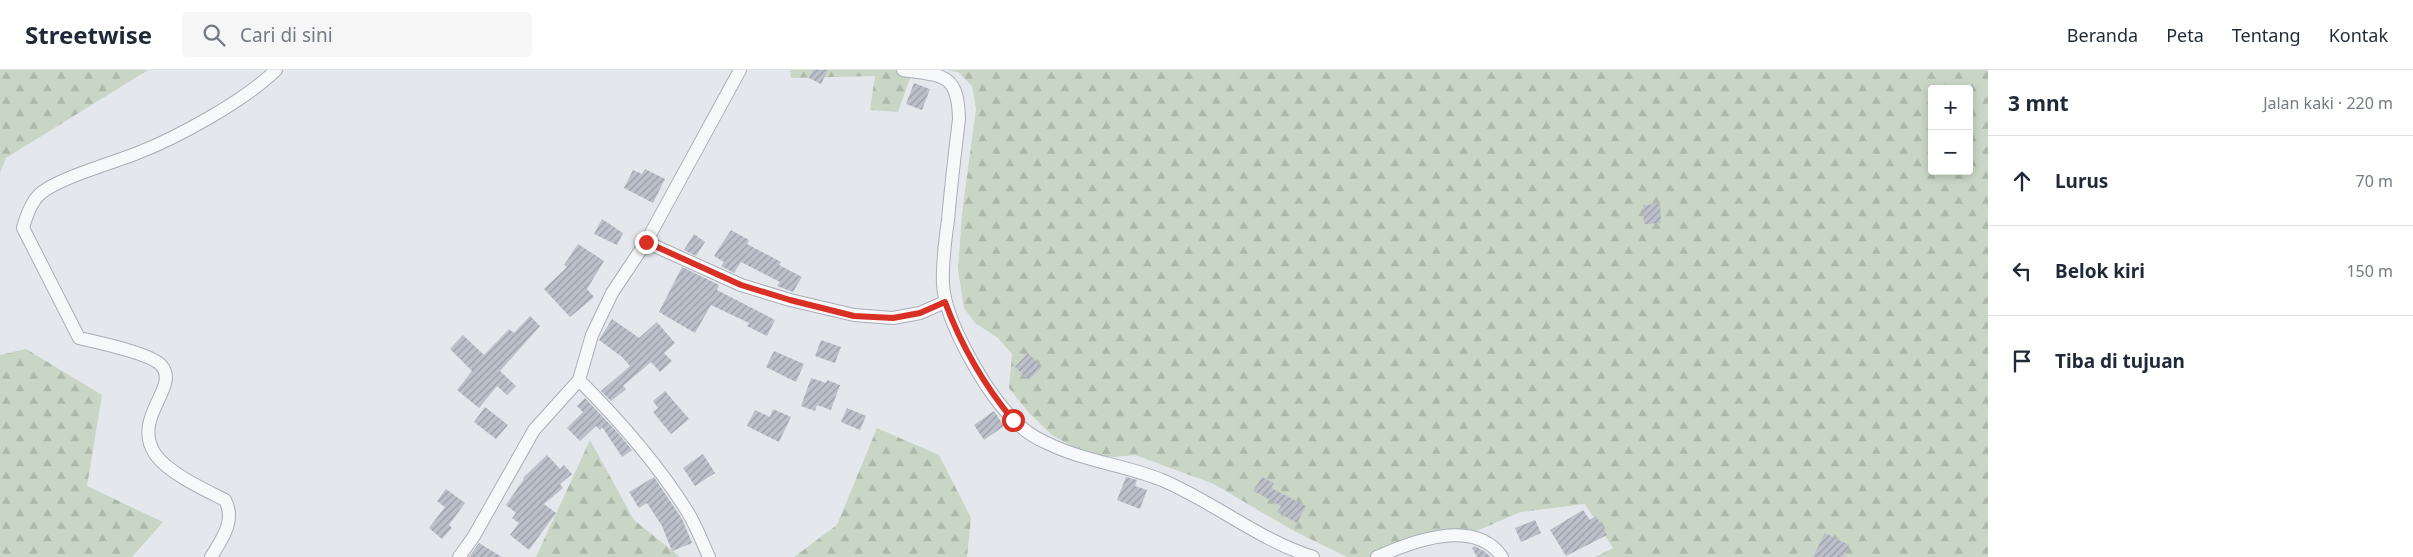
<!DOCTYPE html>
<html lang="id">
<meta charset="utf-8">
<style>
body{margin:0;font-family:"Noto Sans",sans-serif;background:#f6f6f7;color:#1f2937}
.controls{position:absolute;right:15px;top:15px;display:grid;overflow:hidden;border-radius:5px;box-shadow:0 2px 8px #0003}
.controls button{width:45px;height:45px;display:grid;place-items:center;padding:0;border:0;border-bottom:1px solid #e0e1e3;background:#fff;color:#1f2937;font:25px sans-serif}
.stop{position:absolute;width:15px;height:15px;margin:-11px;border:4px solid #d93025;border-radius:50%;background:#fff}
.stop.end{background:#d93025;border-color:#fff;box-shadow:0 1px 5px #0008}
.list{margin:0;padding:0;list-style:none}
h2{display:flex;justify-content:space-between;align-items:center;height:65px;margin:0;padding:0 20px;font-size:21px}
h2 small{font-size:16px;font-weight:400;color:#747a83}
.list li{display:grid;grid-template-columns:32px 1fr auto;gap:15px;align-items:center;box-sizing:border-box;height:90px;padding:0 20px;border-top:1px solid #e0e1e3}
.list b{display:block;font-size:19px;white-space:nowrap}
.list em{font-size:16px;font-style:normal;color:#747a83}
.icon{flex:none;width:28px;height:28px;fill:none;stroke:currentColor;stroke-width:2;stroke-linecap:round;stroke-linejoin:round}
.map{position:relative;flex:none;width:1988px;height:487px;overflow:hidden}
header{display:flex;align-items:center;gap:30px;box-sizing:border-box;height:70px;padding:0 25px;background:#fff;border-bottom:1px solid #e0e1e3}
header strong{font-size:24px}
nav{display:flex;gap:28px;margin-inline-start:auto;font-size:18px}
.search{width:350px;height:45px;background:#f6f6f7;display:flex;align-items:center;gap:12px;box-sizing:border-box;padding:0 18px;border-radius:5px;color:#747a83;font-size:19px}
main{display:flex}
aside{flex:1;background:#fff}
.map>svg:first-child{display:block}
.forest{fill:url(#forest-firs);fill-rule:evenodd}
.building{fill:url(#building-hatch)}
.lines{fill:none;stroke-linecap:round;stroke-linejoin:round}
.minor-casing{stroke:#a9aeb7;stroke-width:14}
.minor{stroke:#f7f8fa;stroke-width:12}
.route{stroke:#d93025;stroke-width:6}
</style>
<header>
<strong>Streetwise</strong>
<div class="search"><svg class="icon" aria-label="search" viewBox="0 0 24 24"><circle cx="10" cy="10" r="6"/><path d="M15 15l6 6"/></svg>Cari di sini</div>
<nav><a>Beranda</a><a>Peta</a><a>Tentang</a><a>Kontak</a></nav>
</header>
<main>
<div class="map">
<svg width="1988" height="487" viewBox="0 0 1988 487">
<defs>
<pattern id="forest-firs" width="22" height="20" patternUnits="userSpaceOnUse" patternTransform="scale(1.25)"><rect width="22" height="20" fill="#c9d6c5"/><path d="M5 1l3.5 6h-7zM16 11l3.5 6h-7z" fill="#adb8ab"/></pattern>
<pattern id="building-hatch" width="6" height="6" patternUnits="userSpaceOnUse" patternTransform="scale(1.25)"><rect width="6" height="6" fill="#bbc0ca"/><path d="M-1 1l2-2M0 6l6-6M5 7l2-2" fill="none" stroke="#989da6"/></pattern>
</defs>
<rect width="100%" height="100%" fill="#e4e7ec"/>
<path class="forest" d="M0,0H148L6,88L0,103Z
M790,0H913L898,42L870,40L875,6L791,8Z
M946,0H1988V487H1595L1613,478L1585,434L1521,442L1474,462L1382,487H1347L1292,460L1214,414L1135,385L1114,387L1086,384L1052,365L1029,343L1009,318L1012,284L998,268L975,253L964,238L958,200L962,144L976,39L972,16L958,2ZM1932,19H1969V101H1932Z
M26,279L102,325L87,416L163,452L132,487H0V285Z
M877,358L939,385L971,448L967,487H794L837,455Z
M590,370L634,450L680,487H536Z"/>
<path class="building" d="M813,0H828L821,14L809,8Z
M914,13L930,19L922,40L906,34Z
M645,99L665,109L653,133L624,118L633,100L642,104Z
M1660,134L1661,153L1644,154L1643,135Z
M602,149L623,163L617,175L594,164Z
M731,160L749,170L747,174L781,192L779,195L802,207L793,222L777,216L780,212L741,192L734,203L721,196L724,192L714,186Z
M694,164L705,172L696,186L684,180Z
M578,174L604,191L587,219L594,227L570,247L544,219L567,197L564,195Z
M682,197L719,215L717,220L775,250L767,266L747,256L749,253L711,235L695,263L659,242Z
M530,246L540,256L500,301L516,316L507,325L497,316L479,338L457,320L472,301L450,279L463,265L484,285L509,259L514,263Z
M612,249L639,268L657,252L675,273L664,283L672,291L660,302L651,292L623,316L626,319L611,331L601,321L630,296L622,287L599,270Z
M821,270L841,277L835,293L815,286Z
M774,281L804,294L796,312L766,297Z
M1028,283L1042,297L1029,310L1015,297Z
M811,308L826,313L827,310L840,315L831,340L817,335L815,341L801,336Z
M665,321L689,349L671,364L653,342L658,338L653,331Z
M585,328L617,362L632,380L622,387L602,357L600,360L596,356L580,371L567,358L583,342L577,336Z
M485,337L508,355L496,369L474,352Z
M847,338L866,346L860,360L841,352Z
M773,339L791,347L779,372L747,356L755,340L770,347Z
M994,341L1004,356L984,370L974,355Z
M703,384L715,403L695,416L683,398Z
M547,385L560,399L564,395L572,404L560,414L563,418L544,434L556,443L529,480L510,465L519,453L512,448L516,443L506,435L524,409L523,408Z
M654,407L682,449L692,473L672,481L662,456L647,433L639,438L629,422Z
M1126,407L1137,410L1135,416L1147,420L1140,439L1117,430Z
M1262,407L1274,413L1271,418L1306,436L1297,453L1277,442L1281,436L1254,421Z
M446,419L465,433L449,455L452,458L442,469L429,458L445,437L437,431Z
M1583,440L1590,450L1596,446L1607,465L1566,486L1550,460Z
M1535,450L1541,463L1521,472L1515,458Z
M1825,463L1849,475L1844,487H1813Z
M479,473L502,487H469Z
M1475,476L1485,482L1491,487H1477L1472,478Z"/>
<g class="lines">
<g class="minor-casing">
<path id="minor" d="M903,0C942,6 958,2 959,49C955,82 951,116 948,150C945,171 942,193 943,214C945,252 986,322 1013,349C1022,359 1035,368 1047,373C1083,391 1125,395 1162,410C1214,432 1259,470 1313,487
M646,172L741,215L790,230L854,245L893,248L920,243L945,232
M579,310C619,350 657,393 687,441C696,455 702,472 709,487
M211,487C222,469 236,451 225,430C205,420 168,403 155,384C131,347 181,317 161,295C150,283 96,272 79,268L23,158C26,147 31,132 40,124C56,109 112,93 135,84C177,68 244,31 276,0
M459,487L474,466L534,360L579,310L592,265L612,223L646,172L740,0
M1377,487C1412,471 1475,447 1502,487"/>
</g>
<use href="#minor" class="minor"/>
</g>
<g class="lines">
<path class="route" d="M646,172L741,215L790,230L854,246L893,248L920,243L945,232C961,275 984,315 1013,350"/>
</g>
</svg>
<div class="controls">
<button>+</button>
<button>−</button>
</div>
<div class="stop" style="left:1013px;top:350px"></div>
<div class="stop end" style="left:646px;top:172px"></div>
</div>
<aside>
<h2>3 mnt<small>Jalan kaki · 220 m</small></h2>
<ul class="list">
<li><svg class="icon" aria-label="ahead" viewBox="0 0 24 24"><path d="M12 20V5M6 11l6-6 6 6"/></svg><div><b>Lurus</b></div><em>70 m</em></li>
<li><svg class="icon" aria-label="left" viewBox="0 0 24 24"><path d="M17 20v-9H6M10 6l-5 5 5 5"/></svg><div><b>Belok kiri</b></div><em>150 m</em></li>
<li><svg class="icon" aria-label="arrive" viewBox="0 0 24 24"><path d="M6 21V4h12l-3 4 3 4H6"/></svg><div><b>Tiba di tujuan</b></div></li>
</ul>
</aside>
</main>
